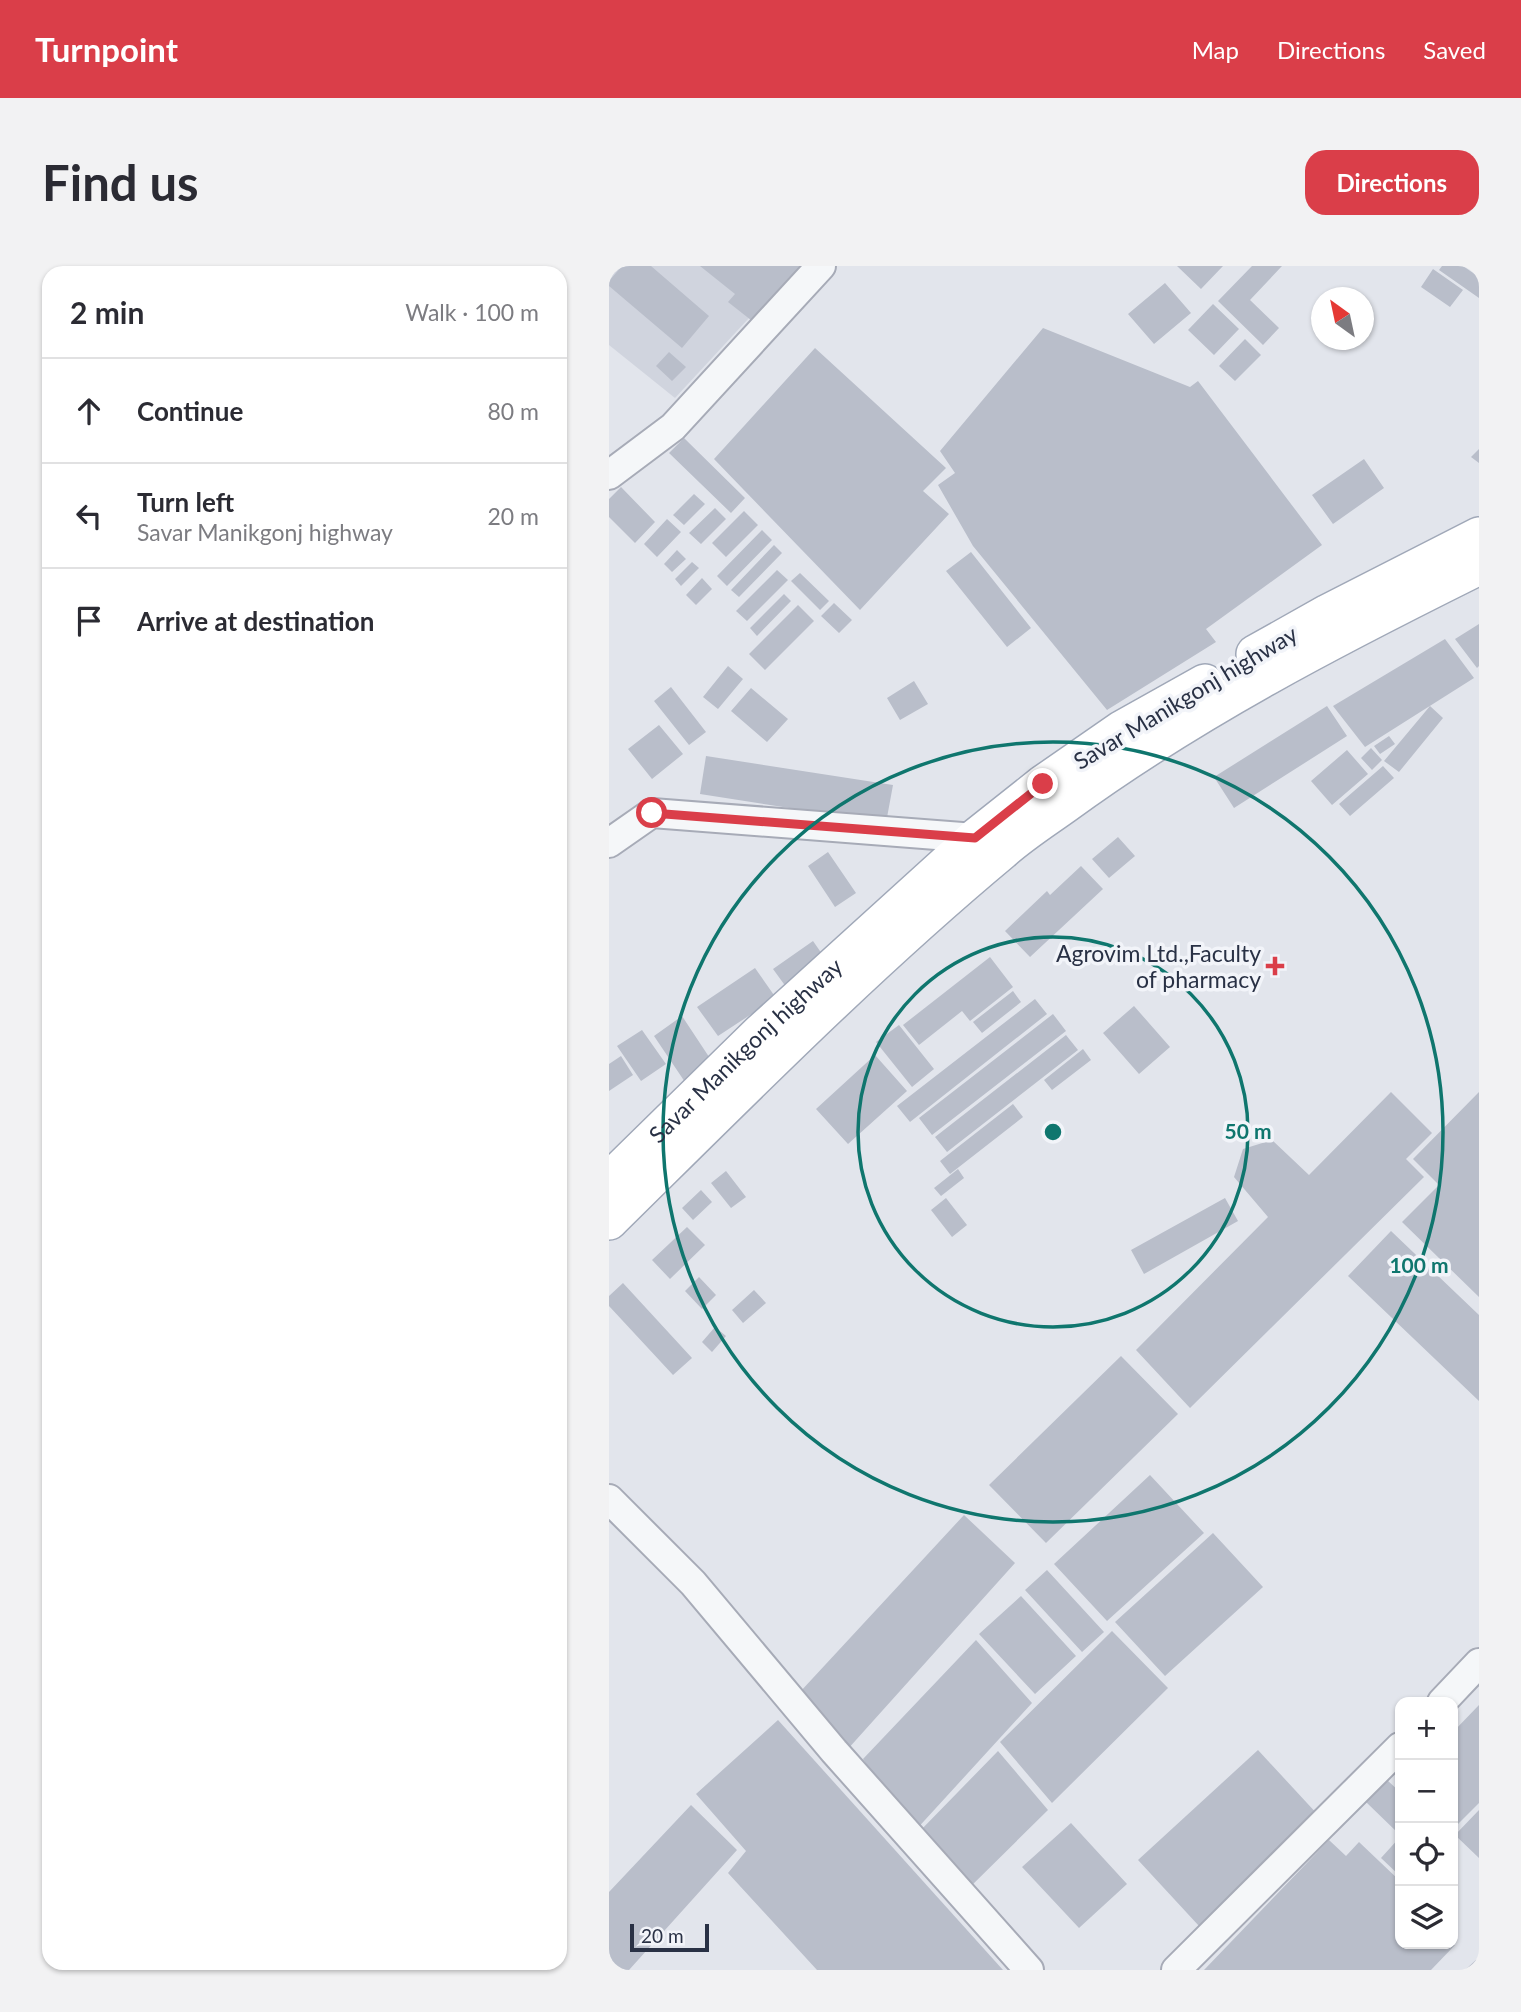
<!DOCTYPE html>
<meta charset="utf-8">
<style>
body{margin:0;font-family:Lato,sans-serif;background:#f2f2f3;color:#2b2b33}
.controls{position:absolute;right:21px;bottom:21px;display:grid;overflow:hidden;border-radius:14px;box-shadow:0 2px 5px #0004}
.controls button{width:63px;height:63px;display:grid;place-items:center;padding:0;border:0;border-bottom:2px solid #e1e1e2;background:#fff;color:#2b2b33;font:35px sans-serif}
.compass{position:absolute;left:702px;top:21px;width:63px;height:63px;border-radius:50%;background:#fff;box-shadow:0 2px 5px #0004;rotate:327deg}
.scale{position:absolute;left:21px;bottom:18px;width:79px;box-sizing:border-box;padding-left:7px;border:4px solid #293145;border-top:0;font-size:19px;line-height:24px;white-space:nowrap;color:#293145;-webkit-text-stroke:5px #f2f4f9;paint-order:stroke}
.stop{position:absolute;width:21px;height:21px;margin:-16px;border:5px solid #da3e49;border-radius:50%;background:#fff}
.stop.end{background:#da3e49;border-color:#fff;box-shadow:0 2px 7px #0008}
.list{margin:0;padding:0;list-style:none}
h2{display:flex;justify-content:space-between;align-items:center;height:91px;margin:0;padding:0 28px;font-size:30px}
h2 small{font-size:23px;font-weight:400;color:#7c7c81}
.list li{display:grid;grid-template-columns:46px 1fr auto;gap:21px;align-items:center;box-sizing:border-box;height:105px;padding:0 28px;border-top:2px solid #e1e1e2}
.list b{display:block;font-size:26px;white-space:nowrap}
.list p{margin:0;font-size:23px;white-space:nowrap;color:#7c7c81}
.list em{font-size:23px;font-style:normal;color:#7c7c81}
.icon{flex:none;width:38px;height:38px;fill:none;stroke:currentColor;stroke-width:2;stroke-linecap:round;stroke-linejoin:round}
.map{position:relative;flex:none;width:870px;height:1704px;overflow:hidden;border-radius:21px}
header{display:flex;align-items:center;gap:42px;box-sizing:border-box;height:98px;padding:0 35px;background:#da3e49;color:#fff}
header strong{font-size:33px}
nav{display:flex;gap:38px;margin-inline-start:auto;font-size:24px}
.intro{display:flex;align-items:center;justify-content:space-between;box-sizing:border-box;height:168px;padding:0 42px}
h1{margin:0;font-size:49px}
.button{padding:18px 32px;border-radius:21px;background:#da3e49;color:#fff;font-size:24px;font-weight:700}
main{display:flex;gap:42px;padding:0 42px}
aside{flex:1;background:#fff;border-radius:21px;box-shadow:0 2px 5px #0004}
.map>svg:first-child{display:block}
.built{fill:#d0d4de}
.building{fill:#b9beca}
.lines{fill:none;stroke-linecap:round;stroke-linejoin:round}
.minor-casing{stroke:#a7abb7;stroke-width:32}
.major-casing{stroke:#a0a8b8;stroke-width:40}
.minor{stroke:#f5f7f9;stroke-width:28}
.major{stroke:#fff;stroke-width:37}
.route{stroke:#da3e49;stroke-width:9}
.ring{fill:none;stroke:#0f766e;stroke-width:3.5}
.poi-dot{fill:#da3e49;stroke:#f2f4f9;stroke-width:2.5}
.labels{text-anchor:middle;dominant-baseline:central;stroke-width:7;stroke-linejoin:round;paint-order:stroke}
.street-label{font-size:23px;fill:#293145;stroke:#f2f4f9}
.poi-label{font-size:23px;fill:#293145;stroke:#f2f4f9;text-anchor:end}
.centre{fill:#0f766e;stroke:#f2f4f9;stroke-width:3.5}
.ring-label{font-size:21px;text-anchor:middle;font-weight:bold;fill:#0f766e;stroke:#f2f4f9;stroke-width:7;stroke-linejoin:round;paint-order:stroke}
</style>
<header>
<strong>Turnpoint</strong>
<nav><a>Map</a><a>Directions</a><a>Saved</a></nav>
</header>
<div class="intro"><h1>Find us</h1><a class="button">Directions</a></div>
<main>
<aside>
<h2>2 min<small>Walk · 100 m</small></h2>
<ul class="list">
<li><svg class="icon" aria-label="ahead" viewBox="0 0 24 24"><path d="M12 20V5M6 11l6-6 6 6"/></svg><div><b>Continue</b></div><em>80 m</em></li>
<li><svg class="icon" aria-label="left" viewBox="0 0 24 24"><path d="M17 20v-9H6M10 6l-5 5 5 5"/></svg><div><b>Turn left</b><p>Savar Manikgonj highway</p></div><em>20 m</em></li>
<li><svg class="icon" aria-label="arrive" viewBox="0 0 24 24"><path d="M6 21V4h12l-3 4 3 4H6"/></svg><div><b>Arrive at destination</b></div></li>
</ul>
</aside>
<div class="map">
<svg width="870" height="1704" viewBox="0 0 870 1704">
<rect width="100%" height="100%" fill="#e2e5ec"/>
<path class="built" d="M0,0H188L66,132L0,79Z"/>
<path class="building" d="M13,0H42L100,50L73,82L0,20V15Z
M91,0H194L147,58L119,36L126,28Z
M568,0H614L592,23Z
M643,0H673L641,34L670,62L654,79L609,35Z
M833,0H854L870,11V32L830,4Z
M824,3L854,24L841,41L812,21Z
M556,17L582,47L545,78L519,48Z
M604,38L630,63L605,89L579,64Z
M434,62L581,121L589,115L713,279L597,363L607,376L498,444L364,280L329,219L346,207L331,185Z
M636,73L652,89L626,115L610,100Z
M206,82L337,202L314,225L340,248L251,344L105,193Z
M60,86L77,101L63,115L47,100Z
M75,172L136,232L122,247L60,187Z
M870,183V197L862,191Z
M755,193L775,222L724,258L703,229Z
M12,221L46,256L26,277L0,251V233Z
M85,228L96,238L75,259L64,249Z
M106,242L117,253L92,278L80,267Z
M135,245L149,259L117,291L103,277Z
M58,253L72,266L48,291L35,278Z
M153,264L163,274L118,320L108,310Z
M165,279L173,287L130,331L122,324Z
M68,284L77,293L63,306L55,298Z
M362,286L422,362L398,381L337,305Z
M83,296L90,302L72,320L66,313Z
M168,304L179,314L138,355L127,345Z
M191,307L220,335L211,344L182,315Z
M93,312L103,323L87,339L77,329Z
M175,328L182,335L148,370L141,362Z
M225,337L243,354L230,367L212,350Z
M189,339L205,355L156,404L140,388Z
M870,358V400L868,402L846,373Z
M836,373L865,412L756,481L724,440Z
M119,400L134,413L109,443L94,431Z
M305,415L319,438L291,454L278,432Z
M62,421L97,466L80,479L45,435Z
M142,422L179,453L158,476L122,445Z
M718,440L738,470L625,542L605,511Z
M821,440L834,452L790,506L775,495Z
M50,459L74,488L43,513L19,483Z
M780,470L786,478L771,488L765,480Z
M762,482L773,494L763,504L752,492Z
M738,484L759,508L723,539L702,515Z
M97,490L284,519L277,557L91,528Z
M774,500L785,512L741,550L730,538Z
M509,571L526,590L500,612L483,593Z
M219,586L247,627L226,641L199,600Z
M472,600L494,623L421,691L396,665L438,625L441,629Z
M204,675L220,698L180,725L164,703Z
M381,691L404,721L361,755L353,745L310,779L294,759Z
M146,702L167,732L109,770L88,741Z
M404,725L412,736L373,767L364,756Z
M426,733L438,748L301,856L288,840Z
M525,740L561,781L530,808L494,767Z
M444,748L457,765L323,869L310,852Z
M73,750L108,803L80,822L45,770Z
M290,759L325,803L303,821L267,776Z
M33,764L57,798L32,815L8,780Z
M457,769L469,784L338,886L326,871Z
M474,783L482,794L443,824L435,814Z
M266,789L298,825L239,878L207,843Z
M12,790L24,809L0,825V798Z
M782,826L823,867L797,893L815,911L581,1142L527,1084L659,951L625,911L634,883L663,874L700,909Z
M870,826V1031L793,956L830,919L804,893Z
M404,838L414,851L341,908L331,895Z
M349,903L355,912L332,930L325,922Z
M117,905L137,931L122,942L102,917Z
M92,924L103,936L84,954L73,942Z
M337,932L358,959L343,971L322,944Z
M616,932L629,955L535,1008L522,984Z
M78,961L96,979L61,1013L43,994Z
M782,965L870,1049V1135L739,1010Z
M90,1011L107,1029L93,1043L76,1025Z
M14,1017L83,1092L64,1109L0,1040V1030Z
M145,1024L157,1037L134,1057L123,1044Z
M106,1061L117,1070L103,1086L93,1076Z
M512,1090L569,1148L437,1277L380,1219Z
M541,1209L595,1267L498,1355L445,1298Z
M355,1249L406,1297L238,1484L191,1426Z
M604,1267L654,1321L556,1410L506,1356Z
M438,1304L495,1366L473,1386L416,1324Z
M412,1330L467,1390L426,1428L370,1368Z
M503,1365L559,1422L443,1537L391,1476Z
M367,1374L423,1437L305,1566L254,1493Z
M870,1439V1537L849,1558L844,1553V1466Z
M169,1454L394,1704H208L119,1607L137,1585L87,1528Z
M649,1484L710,1550L590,1660L529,1594Z
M389,1485L439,1544L357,1625L309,1567Z
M778,1514L791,1526V1569L757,1536Z
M82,1539L128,1584L20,1704H0V1626Z
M870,1544V1592L846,1569Z
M462,1557L518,1618L470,1662L413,1601Z
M791,1571V1610L772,1592Z
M720,1574L737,1590L750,1576L791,1615V1678L846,1679L822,1704H595Z
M870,1691V1704H856Z"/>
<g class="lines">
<g class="minor-casing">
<path id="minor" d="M0,209L64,161L212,0
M0,577L43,547L366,572
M0,1233L84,1317L225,1485L420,1704
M833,1436L870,1397
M567,1704L791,1481"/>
</g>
<g class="major-casing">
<g id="major">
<path d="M646,388L719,347L870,270"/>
<path id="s1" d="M0,915L151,767L366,572L434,518L512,464L596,417"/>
<path d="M0,955C128,829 255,700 393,585C412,568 434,554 455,539C585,444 727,371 870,300"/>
</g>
</g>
<use href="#minor" class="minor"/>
<use href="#major" class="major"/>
</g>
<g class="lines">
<path class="route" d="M43,547L366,572L434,518"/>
</g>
<g class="ring">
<circle cx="444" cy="866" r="195"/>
<circle cx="444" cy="866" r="390"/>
</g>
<path class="poi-dot" d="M662.5 689.5h7v7h7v7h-7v7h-7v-7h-7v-7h7z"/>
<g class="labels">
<g class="street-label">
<text transform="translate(576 431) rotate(-31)">Savar Manikgonj highway</text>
<text stroke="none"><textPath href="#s1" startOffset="189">Savar Manikgonj highway</textPath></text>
</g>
<g class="poi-label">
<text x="652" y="687">Agrovim Ltd.,Faculty<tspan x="652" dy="26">of pharmacy</tspan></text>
</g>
</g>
<circle cx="444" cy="866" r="10" class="centre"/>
<g class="ring-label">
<text x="639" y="873">50 m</text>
<text x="810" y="1007">100 m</text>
</g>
</svg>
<div class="controls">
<button>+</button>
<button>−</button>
<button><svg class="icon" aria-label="locate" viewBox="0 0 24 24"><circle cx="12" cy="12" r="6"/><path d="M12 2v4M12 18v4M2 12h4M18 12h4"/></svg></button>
<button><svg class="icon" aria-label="layers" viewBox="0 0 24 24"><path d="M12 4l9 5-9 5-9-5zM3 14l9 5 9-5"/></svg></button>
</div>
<svg class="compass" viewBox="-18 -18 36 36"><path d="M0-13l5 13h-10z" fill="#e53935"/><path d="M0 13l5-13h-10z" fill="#7c7c81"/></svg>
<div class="scale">20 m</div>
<div class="stop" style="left:43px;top:547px"></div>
<div class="stop end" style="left:434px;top:518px"></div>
</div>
</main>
